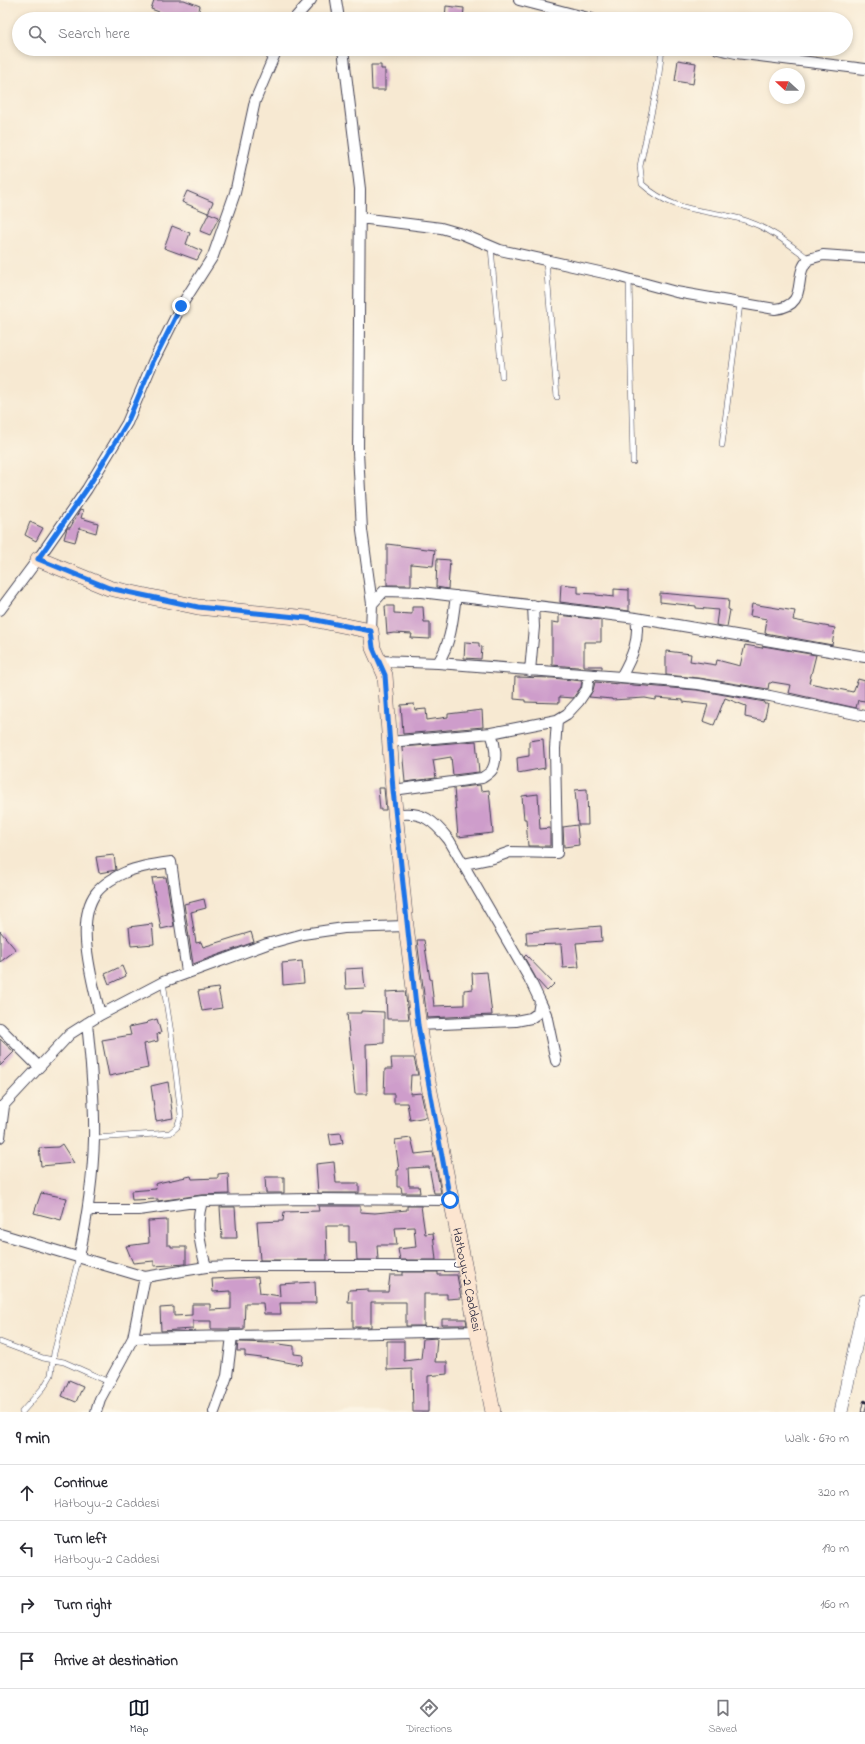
<!DOCTYPE html>
<meta charset="utf-8">
<style>
body{margin:0;font-family:"Indie Flower",sans-serif;background:#f7f7f7;color:#2b2b33}
.compass{position:absolute;left:769px;top:68px;width:36px;height:36px;border-radius:50%;background:#fff;box-shadow:0 2px 6px #0003;rotate:291deg}
.stop{position:absolute;width:12px;height:12px;margin:-9px;border:3px solid #1a73e8;border-radius:50%;background:#fff}
.stop.end{background:#1a73e8;border-color:#fff;box-shadow:0 1px 4px #0008}
.list{margin:0;padding:0;list-style:none}
h2{display:flex;justify-content:space-between;align-items:center;height:52px;margin:0;padding:0 16px;font-size:17px}
h2 small{font-size:13px;font-weight:400;color:#7c7c81}
.list li{display:grid;grid-template-columns:26px 1fr auto;gap:12px;align-items:center;box-sizing:border-box;height:56px;padding:0 16px;border-top:1px solid #e1e1e2}
.list b{display:block;font-size:15px;white-space:nowrap}
.list p{margin:0;font-size:13px;white-space:nowrap;color:#7c7c81}
.list em{font-size:13px;font-style:normal;color:#7c7c81}
.icon{flex:none;width:22px;height:22px;fill:none;stroke:currentColor;stroke-width:2;stroke-linecap:round;stroke-linejoin:round}
.map{position:relative;flex:none;width:865px;height:1412px;overflow:hidden}
.search{position:absolute;background:#fff;box-shadow:0 2px 6px #0003;left:12px;right:12px;top:12px;height:44px;display:flex;align-items:center;gap:10px;box-sizing:border-box;padding:0 14px;border-radius:22px;color:#7c7c81;font-size:15px}
.sheet{height:276px;background:#fff}
nav{display:flex;justify-content:space-around;align-items:center;box-sizing:border-box;height:56px;border-top:1px solid #e1e1e2;background:#fff;font-size:11px;color:#7c7c81}
nav a{display:grid;justify-items:center;gap:2px}
nav .on{color:#111827}
.map>svg:first-child{display:block}
.building{fill:#ce9dcb}
.lines{fill:none;stroke-linecap:round;stroke-linejoin:round}
.service-casing{stroke:#424052;stroke-width:6}
.minor-casing{stroke:#424052;stroke-width:12}
.tertiary-casing{stroke:#424052;stroke-width:14}
.secondary-casing{stroke:#424052;stroke-width:16}
.service{stroke:#fff;stroke-width:5}
.minor{stroke:#fff;stroke-width:10}
.tertiary{stroke:#fff;stroke-width:13}
.secondary{stroke:#fce5d0;stroke-width:15}
.rail-casing{stroke:#22223b;stroke-width:4.5}
.rail{stroke:#fcf5e5;stroke-width:3;stroke-dasharray:9;stroke-linecap:butt}
.route{stroke:#1a73e8;stroke-width:5}
.labels{text-anchor:middle;dominant-baseline:central;stroke-width:3;stroke-linejoin:round;paint-order:stroke}
.street-label{font-size:13px;fill:#22223b;stroke:#fcf5e5}
</style>
<div class="map">
<svg width="865" height="1412" viewBox="0 0 865 1412">
<rect width="100%" height="100%" fill="#fcf5e5"/>
<filter id="ink" filterUnits="userSpaceOnUse"><feTurbulence type="fractalNoise" baseFrequency=".025" numOctaves="2"/><feDisplacementMap in="SourceGraphic" scale="8" xChannelSelector="R" yChannelSelector="G"/><feConvolveMatrix kernelMatrix="1 2 1 2 8 2 1 2 1" color-interpolation-filters="sRGB"/></filter>
<filter id="wash" filterUnits="userSpaceOnUse"><feTurbulence type="fractalNoise" baseFrequency=".012" numOctaves="4" result="noise"/><feDisplacementMap in="SourceGraphic" scale="16" xChannelSelector="R" yChannelSelector="G"/><feGaussianBlur stdDeviation="0.9" result="paint"/><feColorMatrix in="noise" values="0 0 0 0 0 0 0 0 0 0 0 0 0 0 0 0 0 1.4 0 .05"/><feComposite in="paint" operator="in"/></filter>
<g filter="url(#wash)">
<rect width="100%" height="100%" fill="#f7e9d2"/>
<g id="blocks">
<path class="building" d="M154,0H184L200,6L197,19H178L151,9Z
M446,6L464,8L463,19H445Z
M678,60L696,63L693,84L675,81Z
M371,65H381V69H385V90H372Z
M187,191L213,202L208,213L182,202Z
M209,213L219,217L210,235L200,231Z
M172,226L190,233L186,244L202,251L197,260L164,248Z
M80,510L83,511L81,518L98,523L96,533L79,528L75,542L64,539L67,528H70Z
M30,522L43,528L36,541L25,535Z
M387,544L435,550L433,566L411,564V585H387Z
M437,559L450,560L448,589L436,587Z
M561,584L578,586V593L596,594V595L614,597V589L629,590V611L560,602Z
M660,593L729,599L728,609L730,610L727,627L716,625L718,610L696,608V606L660,602Z
M752,604L795,611L793,620L835,628L832,645L765,633L767,619L750,616Z
M385,606H394V613L412,614V607H423L424,622H430V639L411,638L412,634L394,633L387,634Z
M559,615L601,620V642H584V666H602V669L552,665V622L559,623Z
M465,642L479,643V646L482,647L481,659L464,658Z
M745,645L762,648L763,646L816,655L809,683L853,692L858,679L865,681V701L858,700L856,708L789,693L791,685L772,682L771,683H769L768,689L699,678L666,675V651L691,654L690,661L716,665L717,660L740,666Z
M515,677L553,678L582,681L581,687L573,698L559,697V703L525,702V700L514,699Z
M595,682L697,690L765,702L764,704H768L764,721L745,717L746,706L725,698L714,725L703,721L708,705L683,702V700L656,698V700L645,698L612,700V699L589,697L593,690Z
M414,704L415,710L426,709L427,720L448,717V714L482,710L483,727L403,734L401,705Z
M543,739L545,768L518,773L517,758L529,756V741Z
M476,741L479,772L453,775L451,757L433,760L436,778L405,782L402,748L403,747Z
M480,785L481,791L489,790L493,833L458,837L454,788Z
M378,788H384L386,810H380Z
M587,789L588,825H578L575,790Z
M538,794L540,829L550,828V846H528L526,819H524L522,796Z
M577,825L579,845L564,847L563,827Z
M114,855L116,870L99,873L96,857Z
M166,877L174,926L161,929L152,878Z
M204,899L206,908L191,912L196,943L201,942L203,947L251,932L254,942L193,964L184,904Z
M152,924L154,944L131,946L129,927Z
M601,926L602,941L576,943L579,967L563,968L561,944L527,945L526,932Z
M0,931L16,950L0,962Z
M417,940H424L430,979H431L434,1006L464,1005V990L473,989L472,973L487,972L492,1015L427,1018Z
M526,955L554,984L547,991L537,980L524,957Z
M302,961L304,983L283,985L282,963Z
M122,966L126,976L109,984L105,974Z
M363,968L365,988L346,989L345,969Z
M218,988L222,1008L202,1011L198,991Z
M405,991L409,1019H387L386,992Z
M361,1011L384,1012V1043L366,1044L367,1094H355L347,1013H361Z
M157,1019L161,1033L157,1034L158,1041L144,1044L148,1068L109,1076L102,1040L131,1035L129,1027L148,1023L147,1022Z
M0,1039L14,1052L0,1066Z
M391,1058H414L418,1075H411L410,1094L421,1093L426,1117L410,1120L407,1103H394V1094H384L385,1069H392Z
M168,1082L173,1118L156,1121L151,1086Z
M341,1133L343,1143L331,1145L329,1134Z
M411,1138L415,1154L433,1152L441,1193H434L429,1167L408,1168L409,1186H419L420,1193H402L401,1187H397V1170H399L395,1140Z
M62,1144L74,1163L41,1166L39,1148L58,1147Z
M334,1162L336,1183H359V1193H318L316,1164Z
M228,1173L229,1194L201,1195L158,1201V1199L132,1200L131,1191L156,1189L155,1184L162,1182L191,1176L192,1179L218,1178V1174Z
M265,1177H284V1193H266Z
M41,1193L67,1198L61,1220L34,1213Z
M318,1206H360V1212L375,1213L407,1210V1206H421L425,1234L433,1233L436,1260H400L398,1249L416,1247L414,1227L395,1228L397,1245H377L378,1260H357L356,1242H349V1226H326L327,1260H260L257,1222L283,1221L284,1212L319,1211Z
M220,1207H235L237,1238H222Z
M167,1220V1245H171V1247H186V1264L154,1266V1261L133,1263L126,1246L149,1243L148,1221Z
M403,1272H438V1275H457L461,1298L447,1299V1294H424V1326H406V1302H371V1327H353V1302H348L349,1290L368,1289V1292H388L390,1275H403Z
M258,1277L260,1293L280,1296L279,1284L315,1282L316,1303H280L281,1314H264L263,1303H245L244,1329H211V1321H193V1329L161,1331L160,1308L174,1307V1316L192,1315V1304H210V1310L231,1309V1291L213,1292L212,1279Z
M442,1319H466L467,1325H442Z
M437,1338L435,1362H447V1374L428,1376V1412H413L412,1369L387,1370V1341H404V1361L421,1359L423,1339Z
M238,1342L272,1343L294,1346V1354L303,1355L302,1365L270,1359L245,1356V1351H237Z
M69,1380L83,1386L76,1402L62,1396Z"/>
</g>
</g>
<g filter="url(#ink)">
<use href="#blocks" fill-opacity="0" stroke="#424052" stroke-width="1"/>
<g class="lines">
<g class="service-casing">
<path id="service" d="M662,49L658,82L640,166L642,184C676,215 708,208 747,221C771,229 789,244 809,259
M491,247L502,377
M546,261L557,397
M629,279L633,462
M722,445L740,304
M95,1138L170,1133L177,1127L181,1115L171,1033L163,982
M0,1342L43,1358L64,1362L109,1382
M22,1412L44,1387L51,1375L54,1353L79,1257"/>
</g>
<g class="minor-casing">
<path id="minor" d="M336,0L339,19
M519,0L592,19
M294,19L311,0
M343,49L360,189L358,452L362,530L372,604L371,631
M718,49L736,53L865,69
M360,218L441,228L462,234L500,250L613,275L676,292L775,309C811,305 791,275 809,259L823,255L865,258
M372,604L384,591L421,592L636,618L865,657
M0,610L38,559L87,489L127,423L153,362L181,306L213,256L235,193L255,101L277,49
M379,661L438,663L621,677L698,684L770,696L865,716
M438,663C452,640 452,622 456,596
M530,671L534,627L533,605
M621,677C632,657 640,640 636,618
M389,742L491,733
M393,790L482,778C485,776 490,773 492,770C498,760 495,743 491,733L557,720L567,714L579,701L587,689L589,675
M395,815C422,810 434,821 449,840L529,978L540,1001L538,1013L531,1018L516,1021L418,1025
M464,864L493,858L510,852L557,853L555,749L557,720
M540,1001L546,1014L556,1061
M100,1015C93,982 74,922 96,893C103,884 116,876 126,872C140,866 156,864 171,862L187,972
M0,1028L39,1067
M0,1109L70,1034L100,1015L163,982L267,944L303,934L344,928L406,926
M0,1137L4,1106
M202,1201C195,1224 200,1244 206,1267
M89,1210H139L202,1201L309,1199L450,1200
M0,1234L145,1277L206,1267L234,1266H464
M79,1257C87,1218 93,1179 94,1139C95,1101 91,1061 87,1023
M133,1338L477,1331
M96,1412L100,1399L133,1338L145,1277
M214,1412L227,1376L232,1336"/>
</g>
<g class="tertiary-casing">
<path id="tertiary" d="M841,1412L865,1301"/>
</g>
<g class="secondary-casing">
<g id="secondary">
<path id="s1" d="M38,559L109,588L198,607L307,618L371,631L373,648L385,675L393,790L406,926L422,1051L493,1412"/>
</g>
</g>
<use href="#service" class="service"/>
<use href="#minor" class="minor"/>
<use href="#tertiary" class="tertiary"/>
<use href="#secondary" class="secondary"/>
<g class="rail-casing">
<path id="rail" d="M863,1412L865,1402"/>
</g>
<use href="#rail" class="rail"/>
</g>
</g>
<g class="lines" filter="url(#ink)">
<path class="route" d="M181,306L153,362L127,423L87,489L38,559L109,588L198,607L306,618L371,631L373,648L385,675L393,790L418,1025L450,1200"/>
</g>
<g class="labels">
<g class="street-label">
<text stroke="none"><textPath href="#s1" startOffset="1000">Hatboyu-2 Caddesi</textPath></text>
</g>
</g>
</svg>
<svg class="compass" viewBox="-18 -18 36 36"><path d="M0-13l5 13h-10z" fill="#e53935"/><path d="M0 13l5-13h-10z" fill="#7c7c81"/></svg>
<div class="stop" style="left:450px;top:1200px"></div>
<div class="stop end" style="left:181px;top:306px"></div>
<div class="search"><svg class="icon" aria-label="search" viewBox="0 0 24 24"><circle cx="10" cy="10" r="6"/><path d="M15 15l6 6"/></svg>Search here</div>
</div>
<section class="sheet">
<h2>9 min<small>Walk · 670 m</small></h2>
<ul class="list">
<li><svg class="icon" aria-label="ahead" viewBox="0 0 24 24"><path d="M12 20V5M6 11l6-6 6 6"/></svg><div><b>Continue</b><p>Hatboyu-2 Caddesi</p></div><em>320 m</em></li>
<li><svg class="icon" aria-label="left" viewBox="0 0 24 24"><path d="M17 20v-9H6M10 6l-5 5 5 5"/></svg><div><b>Turn left</b><p>Hatboyu-2 Caddesi</p></div><em>190 m</em></li>
<li><svg class="icon" aria-label="right" viewBox="0 0 24 24"><path d="M7 20v-9h11M14 6l5 5-5 5"/></svg><div><b>Turn right</b></div><em>160 m</em></li>
<li><svg class="icon" aria-label="arrive" viewBox="0 0 24 24"><path d="M6 21V4h12l-3 4 3 4H6"/></svg><div><b>Arrive at destination</b></div></li>
</ul>
</section>
<nav>
<a class="on"><svg class="icon" aria-label="map" viewBox="0 0 24 24"><path d="M3 6l6-2 6 2 6-2v14l-6 2-6-2-6 2zM9 4v14M15 6v14"/></svg>Map</a>
<a><svg class="icon" aria-label="directions" viewBox="0 0 24 24"><path d="M12 3l9 9-9 9-9-9zM9 14v-3h6M13 9l2 2-2 2"/></svg>Directions</a>
<a><svg class="icon" aria-label="saved" viewBox="0 0 24 24"><path d="M7 4h10v16l-5-4-5 4z"/></svg>Saved</a>
</nav>
